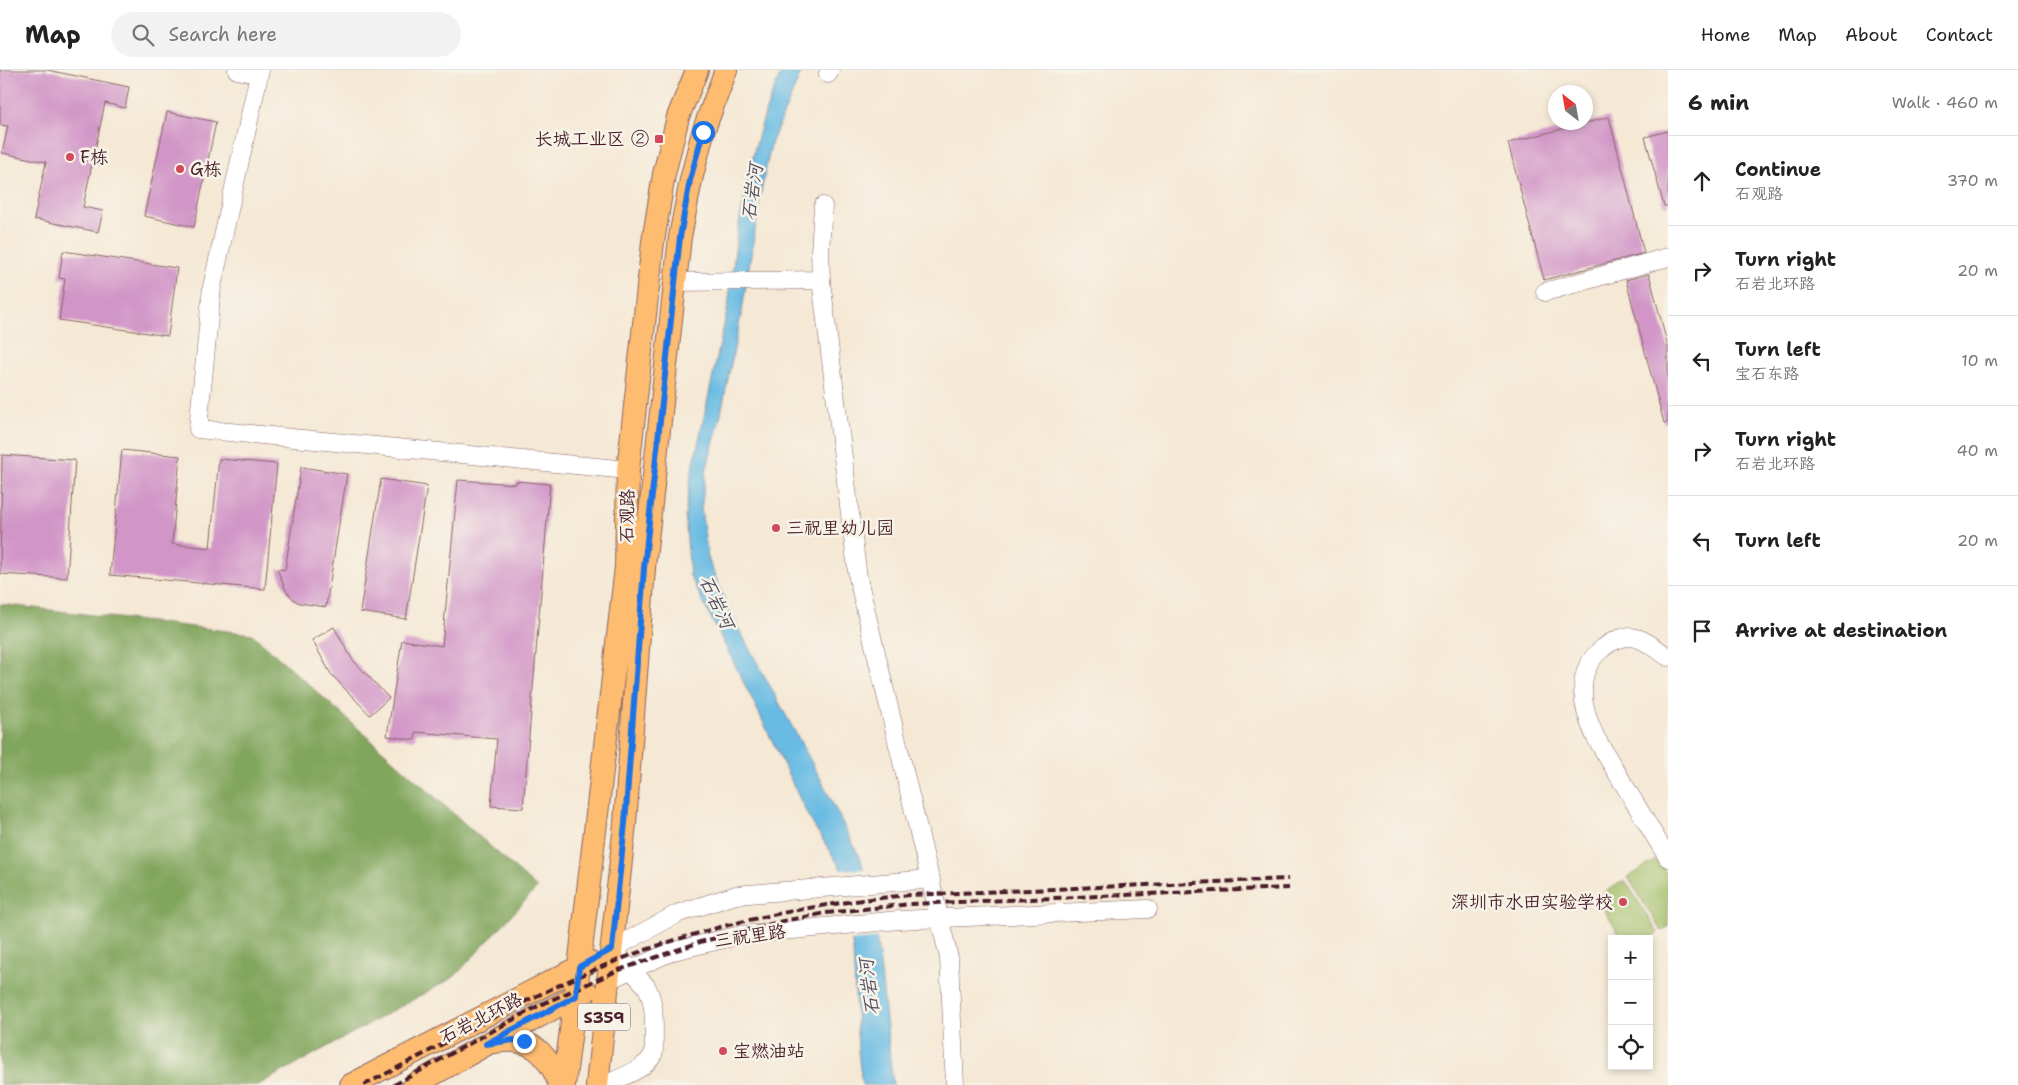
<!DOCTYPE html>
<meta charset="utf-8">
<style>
body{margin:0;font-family:"Shantell Sans","LXGW WenKai TC",sans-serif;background:#f2f2f2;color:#222}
.controls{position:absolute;right:15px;bottom:15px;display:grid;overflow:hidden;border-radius:0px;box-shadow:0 2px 8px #0003}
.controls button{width:45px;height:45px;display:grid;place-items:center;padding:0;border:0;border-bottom:1px solid #e0e0e0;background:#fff;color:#222;font:25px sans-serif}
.compass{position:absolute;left:1548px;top:15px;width:45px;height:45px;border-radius:50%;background:#fff;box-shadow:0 2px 8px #0003;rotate:329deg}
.stop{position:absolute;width:15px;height:15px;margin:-11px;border:4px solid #1a73e8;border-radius:50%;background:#fff}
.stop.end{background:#1a73e8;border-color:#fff;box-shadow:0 1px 5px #0008}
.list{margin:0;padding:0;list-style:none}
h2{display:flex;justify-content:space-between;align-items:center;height:65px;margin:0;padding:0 20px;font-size:21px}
h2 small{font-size:16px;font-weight:400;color:#767676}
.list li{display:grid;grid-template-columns:32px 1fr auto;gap:15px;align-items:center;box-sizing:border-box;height:90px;padding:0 20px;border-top:1px solid #e0e0e0}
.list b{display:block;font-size:19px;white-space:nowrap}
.list p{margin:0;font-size:16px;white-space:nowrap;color:#767676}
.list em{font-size:16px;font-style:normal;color:#767676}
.icon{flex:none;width:28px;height:28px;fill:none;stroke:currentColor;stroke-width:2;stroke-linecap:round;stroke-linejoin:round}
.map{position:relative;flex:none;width:1668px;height:1015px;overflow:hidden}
header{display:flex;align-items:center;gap:30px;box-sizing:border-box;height:70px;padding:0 25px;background:#fff;border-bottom:1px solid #e0e0e0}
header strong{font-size:24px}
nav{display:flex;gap:28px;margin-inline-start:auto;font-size:18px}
.search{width:350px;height:45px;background:#f2f2f2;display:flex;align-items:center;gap:12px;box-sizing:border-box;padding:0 18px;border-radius:28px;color:#767676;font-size:19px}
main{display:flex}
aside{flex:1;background:#fff}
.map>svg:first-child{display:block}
.green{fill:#a1be66;stroke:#766e48}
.forest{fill:#80a55b;stroke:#656243}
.water{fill:#67bbe3;stroke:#586d87}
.pier{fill:#f5e8d4}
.building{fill:#d195c7}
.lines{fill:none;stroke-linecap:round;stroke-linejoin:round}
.minor-casing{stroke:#866566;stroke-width:19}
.major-casing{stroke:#866566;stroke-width:24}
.minor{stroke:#fff;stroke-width:18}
.major{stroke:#febc70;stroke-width:22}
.rail{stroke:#4a1f2b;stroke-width:4;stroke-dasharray:8 4;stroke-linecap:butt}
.route{stroke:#1a73e8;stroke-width:6}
.poi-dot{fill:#d1495b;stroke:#f7f3e8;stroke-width:2}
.labels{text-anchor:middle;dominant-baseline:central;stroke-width:5;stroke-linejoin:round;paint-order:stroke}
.shield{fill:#f7f3e8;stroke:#7e5f64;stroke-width:1}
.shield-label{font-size:16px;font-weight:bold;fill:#4a1f2b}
.poi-label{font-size:18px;fill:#4a1f2b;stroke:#f7f3e8;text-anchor:start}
.street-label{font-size:18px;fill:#4a1f2b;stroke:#f7f3e8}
.water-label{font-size:19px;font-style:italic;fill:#534e62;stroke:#f7f3e8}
</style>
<header>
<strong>Map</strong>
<div class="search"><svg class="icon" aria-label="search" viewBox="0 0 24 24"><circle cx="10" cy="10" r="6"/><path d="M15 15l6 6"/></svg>Search here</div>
<nav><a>Home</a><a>Map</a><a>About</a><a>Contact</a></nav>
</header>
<main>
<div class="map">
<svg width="1668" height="1015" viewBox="0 0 1668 1015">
<rect width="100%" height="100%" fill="#f7f3e8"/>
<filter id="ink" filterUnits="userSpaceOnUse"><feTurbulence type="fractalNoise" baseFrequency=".02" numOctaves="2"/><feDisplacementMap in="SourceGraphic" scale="10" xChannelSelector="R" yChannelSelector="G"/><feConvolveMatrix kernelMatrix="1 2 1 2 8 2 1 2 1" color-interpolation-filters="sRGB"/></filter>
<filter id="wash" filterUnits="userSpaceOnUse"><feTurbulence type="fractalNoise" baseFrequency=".0096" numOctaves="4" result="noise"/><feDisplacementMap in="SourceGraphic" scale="20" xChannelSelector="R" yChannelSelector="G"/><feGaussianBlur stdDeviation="1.12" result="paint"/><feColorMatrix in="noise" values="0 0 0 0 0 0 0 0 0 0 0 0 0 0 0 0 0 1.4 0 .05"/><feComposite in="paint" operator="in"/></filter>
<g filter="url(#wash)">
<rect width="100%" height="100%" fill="#f5e8d4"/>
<path class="green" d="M1657,789L1668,806V857L1661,861L1628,807Z
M1625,810L1658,863L1649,869H1622L1596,827Z"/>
<path class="forest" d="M0,534L252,564L537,818L454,907L258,1015H0Z"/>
<path class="water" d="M782,0H802L771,74L762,117L742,240L719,353L706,401L701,439L708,488L728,539L819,706L861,790L870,823L880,893L893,1015H862L858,981L853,879L843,802L808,746L759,643L690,506L685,446L690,411L728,237L737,164L754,81L766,40Z"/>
<path class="pier" d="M866,799L872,822L879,868L850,871L839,800Z"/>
<g id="blocks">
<path class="building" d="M0,0H47L129,17L125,38L105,33L83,137L103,141L98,162L34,149L46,92L2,83L8,56L0,55Z
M167,42L216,52L194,157L144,146Z
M1609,47L1644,183L1544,210L1508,73Z
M1668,61V136H1664L1645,67Z
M63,181L177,198L168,266L59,250L65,209L59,208Z
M1649,204L1668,277V352L1664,353L1626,210Z
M122,380L180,386L172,474L210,478L219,389L277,394L265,519L110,505Z
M2,385L75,390L67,508L0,504Z
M301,397L347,404L326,537L300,533L294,530L286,521L277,499L285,500Z
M381,409L427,416L406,549L360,542Z
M458,410L516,414V411L550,414L523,738L491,736L497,669L416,662L415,670L387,666L402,570L442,576Z
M334,557L352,589L389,628L370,645L331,604L312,570Z"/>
</g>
</g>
<g filter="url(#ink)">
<use href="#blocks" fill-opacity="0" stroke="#866566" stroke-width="1"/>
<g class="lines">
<g class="minor-casing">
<path id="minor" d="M237,0L259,4
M260,0L212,217L198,359L628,400
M828,4L830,0
M823,136L820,181L821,210L858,508L949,888L955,1015
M675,212L821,210
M1545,222L1668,187
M1668,587C1658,580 1644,568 1631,567C1621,567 1611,571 1603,578C1573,601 1582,639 1596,668L1668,788
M608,910L673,881L741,865L899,850L1148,839
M604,1015C619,1008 651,998 654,981C653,960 657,934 646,916L612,879L679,843L736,825L931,809"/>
</g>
<g class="major-casing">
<path id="major" d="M495,972C531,966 547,982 560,1015
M351,1015L589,892
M414,1015L487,974L586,921
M564,1015L579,897L626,497L628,400L653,172L664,104L678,47L697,0
M597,1015L625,753L644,498L680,167L691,110L703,62L726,0"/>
</g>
<use href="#minor" class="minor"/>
<use href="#major" class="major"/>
<path class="rail" d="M364,1015C447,973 529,925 616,891C710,854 809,834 910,825L1288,809
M394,1015L540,935L619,900L700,872L783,851L826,843L911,834L1289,818"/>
</g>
</g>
<g class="lines" filter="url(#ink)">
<path class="route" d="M524,971L513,970L486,974L576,926L579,897L612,879L625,753L644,498L680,167L690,110L703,62"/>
</g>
<g class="poi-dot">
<rect x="654" y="64" width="10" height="10" rx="2.5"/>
<circle cx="70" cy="87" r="5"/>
<circle cx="180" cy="99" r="5"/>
<circle cx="776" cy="458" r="5"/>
<circle cx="1623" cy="832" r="5"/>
<circle cx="723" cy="981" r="5"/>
</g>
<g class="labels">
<rect class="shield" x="578" y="933.5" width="52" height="27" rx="4"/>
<g class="shield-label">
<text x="604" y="947">S359</text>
</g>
<g class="poi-label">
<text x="649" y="69" text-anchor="end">长城工业区 ②</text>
<text x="80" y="87">F栋</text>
<text x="190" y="99">G栋</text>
<text x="786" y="458">三祝里幼儿园</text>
<text x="1613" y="832" text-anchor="end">深圳市水田实验学校</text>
<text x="733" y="981">宝燃油站</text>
</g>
<g class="street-label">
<text transform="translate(627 446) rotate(-89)">石观路</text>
<text transform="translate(750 866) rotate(-8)">三祝里路</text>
<text transform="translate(481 948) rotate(-27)">石岩北环路</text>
</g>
<g class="water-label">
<text transform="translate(752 122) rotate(-82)">石岩河</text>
<text transform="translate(717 532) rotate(65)">石岩河</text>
<text transform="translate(869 917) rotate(-97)">石岩河</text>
</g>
</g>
</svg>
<div class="controls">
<button>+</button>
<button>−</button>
<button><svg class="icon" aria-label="locate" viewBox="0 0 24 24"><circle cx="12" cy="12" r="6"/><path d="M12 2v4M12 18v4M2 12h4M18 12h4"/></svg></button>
</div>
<svg class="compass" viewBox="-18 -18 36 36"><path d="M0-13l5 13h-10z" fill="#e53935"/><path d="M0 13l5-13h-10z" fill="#767676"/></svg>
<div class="stop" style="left:703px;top:62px"></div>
<div class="stop end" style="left:524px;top:971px"></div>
</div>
<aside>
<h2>6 min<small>Walk · 460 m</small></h2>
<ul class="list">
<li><svg class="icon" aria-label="ahead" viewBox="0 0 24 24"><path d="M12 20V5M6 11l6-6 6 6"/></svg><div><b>Continue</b><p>石观路</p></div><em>370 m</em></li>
<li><svg class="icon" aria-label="right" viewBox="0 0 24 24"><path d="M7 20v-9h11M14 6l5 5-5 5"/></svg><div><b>Turn right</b><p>石岩北环路</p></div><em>20 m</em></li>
<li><svg class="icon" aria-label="left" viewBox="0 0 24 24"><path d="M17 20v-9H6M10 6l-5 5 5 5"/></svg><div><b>Turn left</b><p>宝石东路</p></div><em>10 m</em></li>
<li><svg class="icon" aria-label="right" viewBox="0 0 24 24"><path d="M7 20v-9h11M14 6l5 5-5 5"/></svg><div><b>Turn right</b><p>石岩北环路</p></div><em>40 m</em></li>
<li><svg class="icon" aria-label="left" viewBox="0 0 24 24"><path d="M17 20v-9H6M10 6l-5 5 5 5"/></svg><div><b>Turn left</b></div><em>20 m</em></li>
<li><svg class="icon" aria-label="arrive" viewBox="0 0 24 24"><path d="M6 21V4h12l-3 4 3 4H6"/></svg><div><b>Arrive at destination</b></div></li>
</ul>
</aside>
</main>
